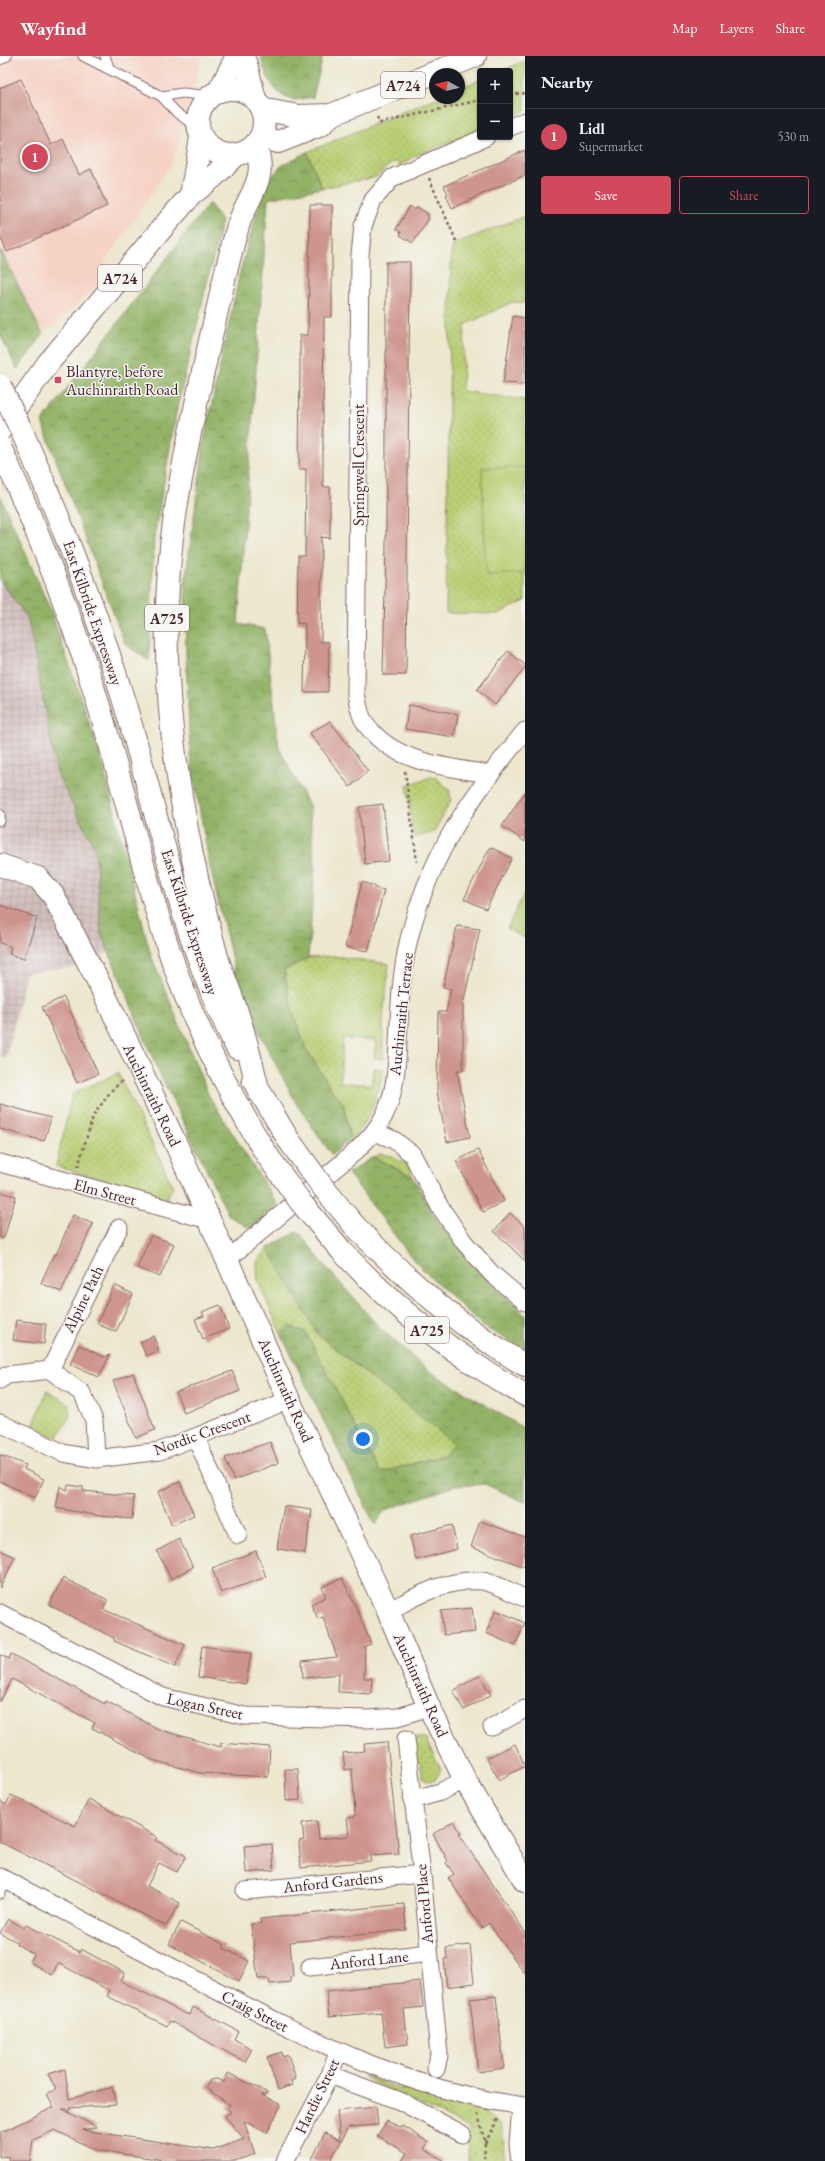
<!DOCTYPE html>
<meta charset="utf-8">
<style>
body{margin:0;font-family:"EB Garamond",serif;background:#242831;color:#f1f3f6}
.controls{position:absolute;right:12px;top:12px;display:grid;overflow:hidden;border-radius:4px;box-shadow:0 1px 3px #0004}
.controls button{width:36px;height:36px;display:grid;place-items:center;padding:0;border:0;border-bottom:1px solid #363941;background:#171b24;color:#f1f3f6;font:20px sans-serif}
.compass{position:absolute;left:429px;top:12px;width:36px;height:36px;border-radius:50%;background:#171b24;box-shadow:0 1px 3px #0004;rotate:278deg}
.you{position:absolute;left:363px;top:1383px;width:14px;height:14px;margin:-10px;border:3px solid #fff;border-radius:50%;background:#1a73e8;box-shadow:0 0 0 6px #1a73e833}
.badge{display:grid;place-items:center;width:26px;height:26px;border-radius:50%;background:#d1495b;color:#fff;font-size:13px;font-weight:700}
.pin{position:absolute;translate:-50% -50%;border:2px solid #fff;box-shadow:0 1px 4px #0006}
.list{margin:0;padding:0;list-style:none}
h2{display:flex;justify-content:space-between;align-items:center;height:52px;margin:0;padding:0 16px;font-size:17px}
h2 small{font-size:13px;font-weight:400;color:#9ea1a6}
.list li{display:grid;grid-template-columns:26px 1fr auto;gap:12px;align-items:center;box-sizing:border-box;height:56px;padding:0 16px;border-top:1px solid #363941}
.list b{display:block;font-size:15px;white-space:nowrap}
.list p{margin:0;font-size:13px;white-space:nowrap;color:#9ea1a6}
.list em{font-size:13px;font-style:normal;color:#9ea1a6}
.actions{display:flex;gap:8px;padding:12px 16px}
.actions a{flex:1;padding:9px 0;border:1px solid #d1495b;border-radius:4px;text-align:center;font-size:14px;color:#d1495b}
.actions .main{background:#d1495b;color:#fff}
.map{position:relative;flex:none;width:525px;height:2105px;overflow:hidden}
header{display:flex;align-items:center;gap:24px;box-sizing:border-box;height:56px;padding:0 20px;background:#d1495b;color:#fff}
header strong{font-size:19px}
nav{display:flex;gap:22px;margin-inline-start:auto;font-size:14px}
main{display:flex}
aside{flex:1;background:#171b24}
.map>svg:first-child{display:block}
.built{fill:#f6d2c4}
.industrial{fill:url(#industrial-grid)}
.grass{fill:url(#grass-dots);stroke:#827750}
.forest{fill:url(#forest-crowns);stroke:#6e6848}
.pitch{fill:#b9cf74;stroke:#827750}
.building{fill:#ce958d}
.lines{fill:none;stroke-linecap:round;stroke-linejoin:round}
.service-casing{stroke:#836564;stroke-width:11}
.minor-casing{stroke:#836564;stroke-width:19}
.tertiary-casing{stroke:#836564;stroke-width:24}
.secondary-casing{stroke:#836564;stroke-width:24}
.primary-casing{stroke:#836564;stroke-width:24}
.trunk-casing{stroke:#836564;stroke-width:24}
.path{stroke:#836564;stroke-width:2.5;stroke-dasharray:3 3;stroke-linecap:butt}
.service{stroke:#fff;stroke-width:9}
.minor{stroke:#fff;stroke-width:17}
.tertiary{stroke:#fff;stroke-width:22}
.secondary{stroke:#fff;stroke-width:22}
.primary{stroke:#fff;stroke-width:22}
.trunk{stroke:#fff;stroke-width:22}
.trunk-bridge-casing{stroke:#836564;stroke-width:24;stroke-linecap:butt}
.trunk-bridge{stroke:#fff;stroke-width:22}
.poi-dot{fill:#d1495b;stroke:#f6f6f2;stroke-width:1.5}
.labels{text-anchor:middle;dominant-baseline:central;stroke-width:3;stroke-linejoin:round;paint-order:stroke}
.shield{fill:#f6f6f2;stroke:#7e6067;stroke-width:1}
.shield-label{font-size:15px;font-weight:bold;fill:#4a1f2b}
.poi-label{font-size:16px;fill:#4a1f2b;stroke:#f6f6f2;text-anchor:start}
.street-label{font-size:16px;fill:#4a1f2b;stroke:#f6f6f2}
</style>
<header>
<strong>Wayfind</strong>
<nav><a>Map</a><a>Layers</a><a>Share</a></nav>
</header>
<main>
<div class="map">
<svg width="525" height="2105" viewBox="0 0 525 2105">
<defs>
<pattern id="industrial-grid" width="8" height="8" patternUnits="userSpaceOnUse"><rect width="8" height="8" fill="#d1bfbe"/><path d="M0 4h8M4 0v8" fill="none" stroke="#b5a4a3"/></pattern>
<pattern id="grass-dots" width="8" height="8" patternUnits="userSpaceOnUse"><rect width="8" height="8" fill="#b9cf74"/><path d="M2 2h.1M6 6h.1" fill="none" stroke="#a1b165" stroke-width="1.8" stroke-linecap="round"/></pattern>
<pattern id="forest-crowns" width="20" height="18" patternUnits="userSpaceOnUse"><rect width="20" height="18" fill="#92b266"/><path d="M2 6a3 3 0 1 1 6 0M12 15a3 3 0 1 1 6 0" fill="none" stroke="#799054"/></pattern>
</defs>
<rect width="100%" height="100%" fill="#f6f6f2"/>
<filter id="ink" filterUnits="userSpaceOnUse"><feTurbulence type="fractalNoise" baseFrequency=".025" numOctaves="2"/><feDisplacementMap in="SourceGraphic" scale="8" xChannelSelector="R" yChannelSelector="G"/><feConvolveMatrix kernelMatrix="1 2 1 2 8 2 1 2 1" color-interpolation-filters="sRGB"/></filter>
<filter id="wash" filterUnits="userSpaceOnUse"><feTurbulence type="fractalNoise" baseFrequency=".012" numOctaves="4" result="noise"/><feDisplacementMap in="SourceGraphic" scale="16" xChannelSelector="R" yChannelSelector="G"/><feGaussianBlur stdDeviation="0.9" result="paint"/><feColorMatrix in="noise" values="0 0 0 0 0 0 0 0 0 0 0 0 0 0 0 0 0 1.4 0 .05"/><feComposite in="paint" operator="in"/></filter>
<g filter="url(#wash)">
<rect width="100%" height="100%" fill="#ece7cd"/>
<path class="built" d="M0,0H202L173,106L106,204L97,230L42,279L0,195Z"/>
<path class="industrial" d="M0,524L28,563L57,718L95,792L101,877L109,896L75,911L26,917L6,1002L0,1000Z"/>
<path class="grass" d="M525,5V55L510,61V15H500Z
M480,24V74L413,101L399,110L397,105L389,109L376,121L322,132L307,96L436,42H459V32Z
M525,160V247L512,246L465,269L462,335L525,344V545L498,558L446,557L451,198L453,189L457,187Z
M434,720L449,733L451,744L434,776L414,782L407,729Z
M525,835V882L507,873Z
M334,900L389,908L383,962V1003L374,1002L376,985L343,982L340,1026L372,1029L373,1012L384,1013C378,1036 370,1068 350,1083L343,1046L335,1039L306,993L292,954L284,914L308,902Z
M118,1017L173,1131L166,1143L56,1110L72,1038Z
M381,1098L393,1100L401,1106H406L413,1121L373,1101Z
M268,1192L318,1279L456,1388L442,1399L380,1417L306,1277L289,1270L281,1278L258,1225L257,1206Z
M47,1334L70,1349L69,1362L57,1382L33,1370Z
M412,1681L425,1682L441,1714L435,1724L427,1725L423,1721L420,1706H415Z
M364,2019L406,2034L483,2056C509,2070 501,2081 505,2105H468L469,2072L363,2021Z"/>
<path class="forest" d="M261,0H323L313,41C307,42 299,44 294,44C274,41 264,17 261,0Z
M307,96L322,132L268,143L238,568L265,573L279,692L309,749L315,810L308,902L284,914L292,954L306,993L335,1039L343,1046L350,1083L332,1099L297,1049L262,982L235,916L210,811L190,700L186,597L185,528L205,380L240,216L262,139L269,124L281,110Z
M209,147L222,165L177,352L154,482L149,605L125,588L42,366Z
M0,193L43,279L17,313L0,278Z
M0,439L50,553L99,695L151,900L209,1040L277,1148L253,1174L229,1160L157,1012L101,877L95,792L57,718L28,563L0,524Z
M373,1101L413,1121L438,1166L477,1211L525,1259V1294L484,1271L415,1206L348,1117Z
M298,1175L326,1211L378,1270L429,1315L525,1373V1446L485,1428L455,1430L385,1454L375,1469L281,1278L289,1270L306,1277L380,1417L442,1400L455,1388L318,1279L268,1192Z"/>
<path class="pitch" d="M525,411V517L486,519L482,412Z"/>
<g id="blocks">
<path class="building" d="M21,23L51,89L63,83L79,119L91,113L107,150L7,196L0,180V32Z
M525,94V119L452,152L446,139L448,138L444,130Z
M310,149H332V261H324L323,348V431H330V482L321,481V586H329L328,636H304L305,568L297,567L298,500H305L306,413H299L300,304V279H308Z
M410,150L415,154L417,151L428,158V164L413,187L400,179L401,176L396,173Z
M386,206H410L406,619H383L386,490Z
M513,260L525,262V328L503,327Z
M508,595L525,609V612L495,649L477,634Z
M409,649L458,658L454,681L405,673Z
M330,665L368,715L350,731L310,677Z
M525,736V786L502,770Z
M383,748L389,805L365,808L359,751Z
M490,791L512,802L486,853L464,843Z
M362,826L375,830V832L384,834L368,895L345,891Z
M0,849L37,862L24,903L9,898L11,891L0,887Z
M457,870L480,873L463,948V1014H457L470,1081L447,1086L437,1036L438,956H446L451,933L443,931Z
M64,941L98,1018L77,1027L42,951Z
M0,1048L51,1062L44,1085L0,1073Z
M478,1094L504,1145L483,1156L456,1105Z
M0,1136L16,1140L4,1182H0Z
M510,1157L525,1171V1205L494,1175Z
M73,1159L93,1168L61,1236L41,1227L54,1198L56,1199Z
M151,1179L174,1188L160,1221L137,1212Z
M114,1229L133,1238L116,1276L97,1268Z
M220,1249L229,1273L203,1283L195,1263L204,1260L202,1256Z
M16,1264L46,1268L44,1288L13,1284Z
M153,1280L159,1294L146,1300L140,1286Z
M79,1289L104,1301L110,1299L99,1321L70,1308Z
M232,1315L240,1335L184,1357L176,1336Z
M133,1317L155,1374L136,1382L113,1325Z
M270,1386L278,1407L234,1424L225,1402Z
M0,1399L26,1409L24,1413L44,1423L35,1442L0,1425Z
M180,1426L194,1459L172,1469L158,1436Z
M68,1429L83,1431V1435L134,1440L132,1463L100,1460L56,1452L60,1430L67,1434Z
M284,1450L312,1454L305,1497L277,1493Z
M480,1465L525,1481V1511L471,1491Z
M452,1469L457,1493L416,1504L410,1480Z
M179,1483L193,1511L171,1523L157,1495Z
M0,1494L15,1501L0,1532Z
M256,1495L266,1521L221,1537L212,1512Z
M63,1522L108,1544L103,1553L185,1589L175,1611L114,1585V1582L49,1549Z
M342,1522L360,1560L371,1588L365,1590L364,1622H372L371,1638L338,1636L339,1618L303,1622L302,1605L337,1601L323,1561L318,1563L311,1548L326,1541L322,1531Z
M472,1552L475,1576L444,1579L441,1555Z
M496,1554L525,1567L515,1590L486,1577Z
M202,1590L251,1597L246,1628L198,1621Z
M11,1598L105,1648L106,1645L160,1674L221,1691V1687L270,1691L268,1721L200,1717L152,1704L92,1672L95,1667L12,1623L0,1646V1599L9,1603Z
M480,1619L491,1639L464,1654L453,1635Z
M387,1686L399,1798L370,1800L371,1805L301,1812L299,1785L304,1784L302,1767L317,1765L319,1783L349,1780L347,1762L355,1761L354,1738L352,1713L345,1714L343,1697L365,1695L364,1688Z
M515,1688L525,1710L499,1724L487,1702Z
M285,1713H298L300,1744L286,1745Z
M11,1739L75,1770L89,1743L157,1781L155,1784L186,1800L177,1816L159,1807L147,1830L180,1847L166,1870L0,1786V1745L6,1749Z
M454,1765L461,1778L459,1779L525,1876V1918L489,1867L482,1872L448,1822L454,1818L446,1807L448,1805L433,1778Z
M272,1788L274,1814L246,1817L244,1790Z
M404,1848L406,1874L290,1886L293,1920L290,1921V1926L270,1928L269,1923H258L251,1868L261,1867L260,1863Z
M8,1863L24,1872L26,1869L80,1896L81,1893L125,1917L121,1925L184,1957L190,1959L193,1951L238,1975L234,1983L252,1993L245,2006L170,1965L167,1970L107,1940L110,1935L58,1907L52,1919L30,1906L34,1898L16,1888L17,1886L0,1877Z
M181,1866L225,1889L223,1892L249,1905L239,1925L169,1888Z
M470,1889L474,1927L447,1931L444,1903H447L446,1892Z
M420,1925L423,1951L404,1953L408,1988L385,1991L381,1956L329,1961L326,1935Z
M496,1940L504,2012L478,2016L470,1943Z
M282,1996L283,2001L288,1999L296,2023L291,2025L292,2029L278,2034L267,2001Z
M65,2013L69,2043L113,2031V2037H115L116,2049L70,2052V2057L67,2053H62L97,2071L82,2074L213,2094L244,2083L225,2060L231,2056L227,2052L230,2049L206,2032L210,2024L217,2023L224,2026L228,2017L268,2037L262,2039L281,2049L267,2077L244,2065L255,2098L235,2105H170L96,2094L55,2074L33,2084L30,2105H8L9,2101L0,2100V2077L54,2051L47,2038L56,2033L48,2018Z
M376,2051L378,2069L349,2071L330,2105H311L325,2077L340,2084L337,2055Z
M387,2065L402,2072L403,2070L428,2086L424,2093L444,2105H402L407,2097L377,2080Z"/>
</g>
</g>
<g filter="url(#ink)">
<use href="#blocks" fill-opacity="0" stroke="#836564" stroke-width="1"/>
<g class="lines">
<g class="service-casing">
<path id="service" d="M83,0L161,40L177,57L198,72
M105,0L110,14
M0,4L7,0
M161,40L183,37L211,40
M0,758V765
M0,1838L6,1825"/>
</g>
<g class="minor-casing">
<path id="minor" d="M510,71L525,65
M486,81L392,122L373,144L363,170L360,199L356,638C358,646 359,658 364,665C389,706 445,711 489,718
M375,1076L394,1084L412,1098L440,1151L464,1186L491,1217L525,1246
M0,1107L209,1164
M228,1203L356,1095C367,1084 377,1074 384,1060C398,1032 397,998 399,968C400,937 403,905 411,875C433,793 472,739 525,675
M50,1314L119,1172
M0,1324L7,1319L50,1314L82,1337L94,1364L96,1403
M0,1367L63,1397L96,1403L160,1395L289,1344
M196,1382L238,1479
M388,1555C418,1540 447,1522 482,1525C496,1527 512,1537 525,1542
M0,1557L163,1641L245,1660L368,1663L398,1661L429,1651
M492,1671L525,1653
M406,1683L422,1818L439,1999L436,2013
M412,1744L440,1736L465,1724
M0,1821C68,1857 136,1893 204,1928C306,1981 409,2036 525,2050
M245,1835L422,1818
M310,1911L429,1897
M330,2019L400,2045L462,2078
M285,2105L330,2019L338,1996
M520,2105L518,2088L521,2050"/>
</g>
<g class="tertiary-casing">
<path id="tertiary" d="M0,809L38,822L53,839L100,929L175,1086L289,1344L388,1555L429,1651L465,1724L525,1825"/>
</g>
<g class="secondary-casing">
<path id="secondary" d="M242,0L246,8L255,43
M219,35L237,0"/>
</g>
<g class="primary-casing">
<path id="primary" d="M198 66a33 33 0 1 1 66 0a33 33 0 1 1-66 0Z
M261,53L298,60L331,59L475,0
M261,81L278,86L321,69L331,59
M191,139L201,82
M0,374L49,306L164,170L191,139L212,122L235,100"/>
</g>
<g class="trunk-casing">
<path id="trunk" d="M255,89C269,123 249,137 239,167C228,202 221,239 212,276C199,334 185,393 176,453C152,602 177,756 217,901C223,920 231,938 237,956C246,982 252,1010 259,1036
M23,378C65,473 102,569 131,669C162,777 185,891 237,992
M6,404C39,479 69,553 93,631C124,729 145,830 180,926C203,987 233,1044 267,1099
M253,1024L288,1083
M354,1169C406,1223 460,1272 525,1309
M341,1194C394,1252 457,1301 525,1339"/>
</g>
<path class="path" d="M510,39L525,37
M377,61L380,67L480,44
M429,122L457,187
M405,715L417,806
M78,1111L93,1060L111,1035L124,1023
M478,2058L485,2087L484,2105
M485,2087L498,2063"/>
<use href="#service" class="service"/>
<use href="#minor" class="minor"/>
<use href="#tertiary" class="tertiary"/>
<use href="#secondary" class="secondary"/>
<use href="#primary" class="primary"/>
<use href="#trunk" class="trunk"/>
<g class="trunk-bridge-casing">
<path id="trunk-bridge" d="M0,330L23,378
M0,391L6,404
M288,1083L322,1130L354,1169
M267,1099L302,1148L341,1194"/>
</g>
<use href="#trunk-bridge" class="trunk-bridge"/>
</g>
</g>
<rect class="poi-dot" x="54" y="320" width="8" height="8" rx="2"/>
<g class="labels">
<g class="shield">
<rect x="381" y="16" width="44" height="26" rx="3"/>
<rect x="98" y="209" width="44" height="26" rx="3"/>
<rect x="145" y="549" width="44" height="26" rx="3"/>
<rect x="405" y="1261" width="44" height="26" rx="3"/>
</g>
<g class="shield-label">
<text x="403" y="29">A724</text>
<text x="120" y="222">A724</text>
<text x="167" y="562">A725</text>
<text x="427" y="1274">A725</text>
</g>
<g class="poi-label">
<text x="66" y="315">Blantyre, before<tspan x="66" dy="18">Auchinraith Road</tspan></text>
</g>
<g class="street-label">
<text transform="translate(358 409) rotate(-90)">Springwell Crescent</text>
<text transform="translate(93 557) rotate(71)">East Kilbride Expressway</text>
<text transform="translate(190 866) rotate(72)">East Kilbride Expressway</text>
<text transform="translate(401 958) rotate(-84)">Auchinraith Terrace</text>
<text transform="translate(152 1039) rotate(64)">Auchinraith Road</text>
<text transform="translate(105 1136) rotate(15)">Elm Street</text>
<text transform="translate(83 1243) rotate(-64)">Alpine Path</text>
<text transform="translate(286 1334) rotate(66)">Auchinraith Road</text>
<text transform="translate(202 1377) rotate(-20)">Nordic Crescent</text>
<text transform="translate(421 1629) rotate(66)">Auchinraith Road</text>
<text transform="translate(205 1650) rotate(12)">Logan Street</text>
<text transform="translate(333 1826) rotate(-6)">Anford Gardens</text>
<text transform="translate(424 1848) rotate(-95)">Anford Place</text>
<text transform="translate(369 1904) rotate(-6)">Anford Lane</text>
<text transform="translate(255 1955) rotate(27)">Craig Street</text>
<text transform="translate(317 2040) rotate(-64)">Hardie Street</text>
</g>
</g>
</svg>
<div class="controls">
<button>+</button>
<button>−</button>
</div>
<svg class="compass" viewBox="-18 -18 36 36"><path d="M0-13l5 13h-10z" fill="#e53935"/><path d="M0 13l5-13h-10z" fill="#9ea1a6"/></svg>
<div class="you"></div>
<div class="pin badge" style="left:35px;top:101px">1</div>
</div>
<aside>
<h2>Nearby<small></small></h2>
<ul class="list">
<li><span class="badge">1</span><div><b>Lidl</b><p>Supermarket</p></div><em>530 m</em></li>
</ul>
<div class="actions"><a class="main">Save</a><a>Share</a></div>
</aside>
</main>
